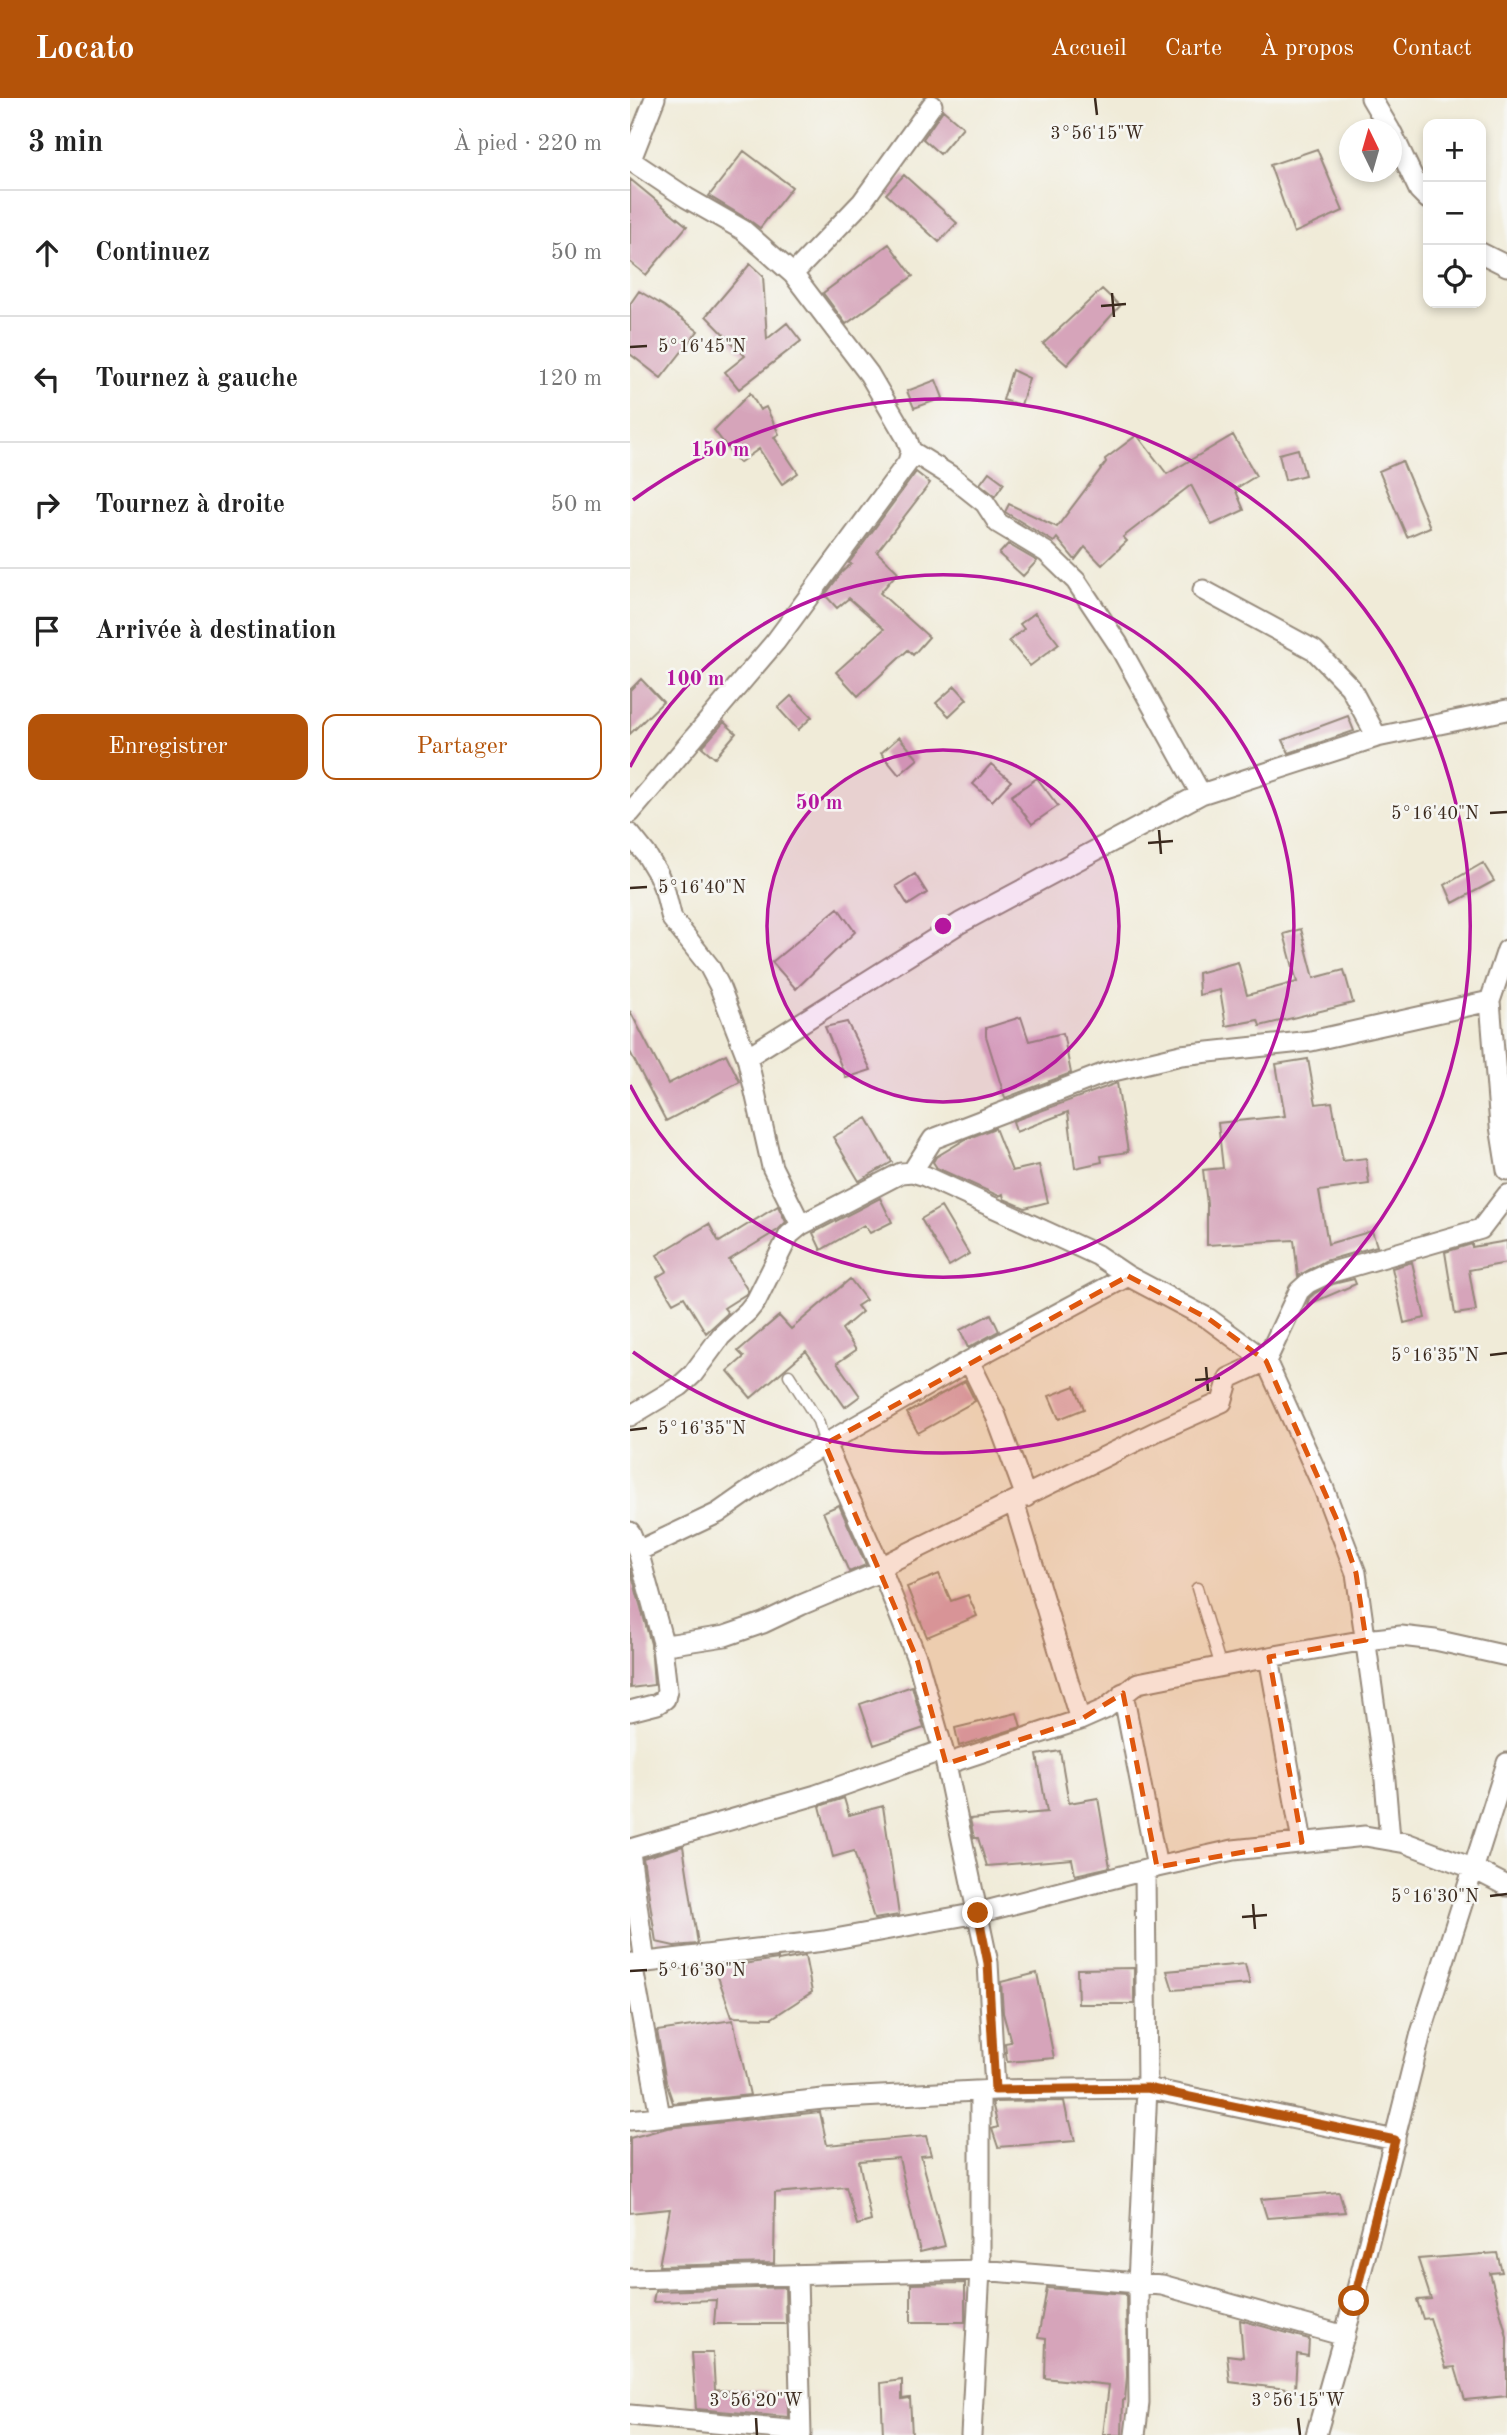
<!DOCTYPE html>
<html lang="fr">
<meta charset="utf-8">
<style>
body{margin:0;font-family:"Old Standard TT",serif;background:#f6f6f6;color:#222}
.controls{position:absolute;right:21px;top:21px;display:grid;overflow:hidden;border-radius:14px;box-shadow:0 4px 10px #0003}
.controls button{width:63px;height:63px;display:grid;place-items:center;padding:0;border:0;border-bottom:2px solid #e0e0e0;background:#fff;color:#222;font:35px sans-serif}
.compass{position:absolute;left:709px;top:21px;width:63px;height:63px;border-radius:50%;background:#fff;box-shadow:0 4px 10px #0003;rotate:355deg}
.stop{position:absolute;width:21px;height:21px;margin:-16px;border:5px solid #b45309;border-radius:50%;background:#fff}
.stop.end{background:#b45309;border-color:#fff;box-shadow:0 2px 7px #0008}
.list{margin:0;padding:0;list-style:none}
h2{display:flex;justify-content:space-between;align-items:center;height:91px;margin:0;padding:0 28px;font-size:30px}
h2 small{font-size:23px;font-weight:400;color:#767676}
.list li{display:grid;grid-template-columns:46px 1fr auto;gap:21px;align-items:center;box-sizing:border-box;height:126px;padding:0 28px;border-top:2px solid #e0e0e0}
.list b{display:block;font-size:26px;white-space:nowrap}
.list em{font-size:23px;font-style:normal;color:#767676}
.actions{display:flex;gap:14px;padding:21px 28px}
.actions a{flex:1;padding:16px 0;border:2px solid #b45309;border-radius:14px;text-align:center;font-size:24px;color:#b45309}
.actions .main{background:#b45309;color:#fff}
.icon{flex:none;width:38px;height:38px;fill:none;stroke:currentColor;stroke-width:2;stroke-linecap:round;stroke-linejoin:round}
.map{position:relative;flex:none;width:877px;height:2337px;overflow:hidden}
header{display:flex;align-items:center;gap:42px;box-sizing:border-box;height:98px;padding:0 35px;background:#b45309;color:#fff}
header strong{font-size:33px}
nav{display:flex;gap:38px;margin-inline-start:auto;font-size:24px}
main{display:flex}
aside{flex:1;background:#fff}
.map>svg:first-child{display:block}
.building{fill:#d6a4ba}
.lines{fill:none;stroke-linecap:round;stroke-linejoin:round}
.lane-casing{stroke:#968a7b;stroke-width:13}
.street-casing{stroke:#968a7b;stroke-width:23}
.lane{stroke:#fff;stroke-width:10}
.street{stroke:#fff;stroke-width:19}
.route{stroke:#b45309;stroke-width:9}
.marked{fill:#df570d;fill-opacity:0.2;stroke:#df570d;stroke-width:5;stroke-dasharray:14 9;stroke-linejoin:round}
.ticks{fill:none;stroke:#3b2a1e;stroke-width:2.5}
.ring{fill:none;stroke:#b5179e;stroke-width:3.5}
.ticks-label{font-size:18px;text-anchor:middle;fill:#3b2a1e;stroke:#f6f6f2;stroke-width:5;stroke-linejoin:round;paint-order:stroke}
.centre{fill:#b5179e;stroke:#f6f6f2;stroke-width:3.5}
.ring-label{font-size:21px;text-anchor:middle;font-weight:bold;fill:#b5179e;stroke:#f6f6f2;stroke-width:5;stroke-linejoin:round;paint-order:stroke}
</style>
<header>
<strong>Locato</strong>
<nav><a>Accueil</a><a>Carte</a><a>À propos</a><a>Contact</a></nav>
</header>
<main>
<aside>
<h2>3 min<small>À pied · 220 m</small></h2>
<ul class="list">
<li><svg class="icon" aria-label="ahead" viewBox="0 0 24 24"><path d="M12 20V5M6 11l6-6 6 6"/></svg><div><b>Continuez</b></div><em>50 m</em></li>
<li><svg class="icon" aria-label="left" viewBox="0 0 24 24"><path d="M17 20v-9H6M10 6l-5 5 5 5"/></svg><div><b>Tournez à gauche</b></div><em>120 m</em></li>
<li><svg class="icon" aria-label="right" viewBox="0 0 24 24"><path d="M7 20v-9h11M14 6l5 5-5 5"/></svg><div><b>Tournez à droite</b></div><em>50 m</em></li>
<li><svg class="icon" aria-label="arrive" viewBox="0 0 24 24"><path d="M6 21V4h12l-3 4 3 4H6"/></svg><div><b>Arrivée à destination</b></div></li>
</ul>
<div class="actions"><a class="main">Enregistrer</a><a>Partager</a></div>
</aside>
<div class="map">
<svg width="877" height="2337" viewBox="0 0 877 2337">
<rect width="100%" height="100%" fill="#f6f6f2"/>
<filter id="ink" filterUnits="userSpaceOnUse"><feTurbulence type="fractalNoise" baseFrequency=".0143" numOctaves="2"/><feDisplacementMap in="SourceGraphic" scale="14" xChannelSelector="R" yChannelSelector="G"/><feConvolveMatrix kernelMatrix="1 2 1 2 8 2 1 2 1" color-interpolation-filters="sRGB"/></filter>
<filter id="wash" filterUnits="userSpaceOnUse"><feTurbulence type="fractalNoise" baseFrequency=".00686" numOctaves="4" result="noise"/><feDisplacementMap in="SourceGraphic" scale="28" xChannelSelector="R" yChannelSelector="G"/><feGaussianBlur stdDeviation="1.57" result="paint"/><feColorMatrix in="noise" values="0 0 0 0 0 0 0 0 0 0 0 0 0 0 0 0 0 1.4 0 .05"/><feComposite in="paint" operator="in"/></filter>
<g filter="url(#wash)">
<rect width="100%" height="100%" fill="#f0ebd8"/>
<g id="blocks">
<path class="building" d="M313,12L333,29L310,56L293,41Z
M687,51L713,113L664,135L640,67Z
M114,53L162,89L130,130L119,122L79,98Z
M274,77L327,125L309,144L256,96Z
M0,81L57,128L16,177L0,164Z
M259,146L283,178L216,226L193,195Z
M120,166L133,178L137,241L157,225L171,243L109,291L95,274L115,258L76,218Z
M472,191L490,208L437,267L413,246Z
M9,193L34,208L68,233L31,280L0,256V206Z
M382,272L399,280L391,307L373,302Z
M306,282L313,300L284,310L277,293Z
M120,295L130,312L136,309L149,336L144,339L168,375L152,386L129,351L109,365L84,332Z
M507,337L537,376L603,337L626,378L605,391L614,412L582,427L561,387L493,439L497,443L472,467L455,449L445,462L427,440L424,444L375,414L379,406L427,429L476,364L475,361Z
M668,351L675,377L655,382L649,356Z
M772,363L800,429L777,439L749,373Z
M286,374L300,385L247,454L268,474L250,495L299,539L283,557L278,552L228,598L206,574L254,531L219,500L207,510L195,497L212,474L221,466L219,465Z
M359,374L374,385L365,398L350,386Z
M378,446L407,463L393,478L369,456Z
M405,515L429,546L400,568L379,543L394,531L390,526Z
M11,581L33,604L0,636V592Z
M325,588L337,601L319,618L306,605Z
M161,598L182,619L168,632L148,610Z
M718,618L724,633L659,655L653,642Z
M94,624L106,635L85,660L72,649Z
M269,639L288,661L269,677L251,655Z
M361,666L381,683L362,703L343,686Z
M407,680L428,708L402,726L381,698Z
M853,765L864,783L823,805L815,787Z
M285,776L297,795L278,807L266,788Z
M208,810L225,834L166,891L142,864Z
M671,831L684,880L714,872L723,905L630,928L628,922L596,928L590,892L569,897L568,875L608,864L617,897L667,884L654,836Z
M0,913L38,986L96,956L110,984L36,1023L0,954Z
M391,919L399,943L433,935L441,975L375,1000L356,938V930Z
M217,924L241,972L216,980L195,929Z
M678,961L686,1006L702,1004L713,1063L736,1060L739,1086L689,1093L698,1146L742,1133L747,1148L695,1163L668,1178L664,1142L577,1147V1106L573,1072L593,1070L588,1025L655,1018L646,966Z
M487,985L498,1054L471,1058L472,1064L445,1070L438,1014L386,1034L383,1023Z
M237,1020L262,1064L229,1083L203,1039Z
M365,1030L382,1073L409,1067L418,1104L395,1110L374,1101L373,1096L369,1098L307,1070L303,1064L306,1059L336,1041Z
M250,1100L262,1124L240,1135L234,1127L191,1152L183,1135Z
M148,1108L156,1124L148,1132L99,1162L118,1193L116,1196L94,1210L98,1215L76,1235L54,1199L43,1205L27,1179L37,1173L27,1157L79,1126L89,1144Z
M311,1109L339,1156L319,1168L291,1121Z
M877,1143V1165L839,1172L846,1213L825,1216L815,1154L842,1146V1149Z
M782,1164L795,1220L774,1225L762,1170Z
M220,1181L236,1202L227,1208L232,1214L212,1231L226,1252L207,1265L230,1298L215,1309L176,1253L121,1300L98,1273L114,1259L108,1253L149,1218L161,1231Z
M724,1181L726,1186L677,1207L679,1200L685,1195L703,1186Z
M361,1216L369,1233L338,1250L330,1232Z
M335,1283L345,1303L288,1335L277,1315Z
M445,1288L454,1311L429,1321L419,1298Z
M209,1407L236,1467L219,1474L193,1414Z
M0,1470L21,1546L24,1587L0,1590Z
M309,1476L321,1503L338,1497L347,1518L297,1539L277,1489Z
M282,1588L294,1630L244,1647L230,1606Z
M387,1615L391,1629L329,1648L325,1630Z
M430,1653L439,1705L468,1700L480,1769L445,1777L442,1761L357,1768L348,1740H344L340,1721L417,1714L407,1657Z
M214,1700L219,1717L253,1708L269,1817L244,1821L224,1753L203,1759L190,1708Z
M53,1748L68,1846L44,1848L26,1844L13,1760Z
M175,1858L182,1894L142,1920L102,1919L85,1870L148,1861V1863Z
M615,1866L620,1886L543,1892L537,1873Z
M504,1870V1906H448L447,1871Z
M407,1875L424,1960L377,1964L375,1945L381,1944L373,1915L371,1884Z
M103,1922L120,1997L43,2005L36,1984L27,1933Z
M434,2003L438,2023H440L445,2043L368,2049L362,2031L368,2029L362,2004Z
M190,2014L197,2047L296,2038L301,2057L291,2058L315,2148L290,2154L269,2060L229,2063L241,2123L227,2127L216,2089L145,2095L144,2165L29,2168L40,2111L0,2115V2040L37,2030Z
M709,2094L715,2114L637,2120L631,2101Z
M867,2155L872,2174L860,2175L877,2239V2298L835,2302L825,2269L816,2270L800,2220L793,2221L787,2202L801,2201L788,2161Z
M335,2185V2224H281V2186Z
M155,2189L156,2226H84L86,2202L23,2204L25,2193Z
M417,2190L496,2196L497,2278L495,2302H493L492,2337H473L479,2287L415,2280L416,2241L408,2240Z
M610,2222L679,2241L678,2258L667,2256L665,2292L600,2284L597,2257L613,2259Z
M62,2255H83L85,2292L158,2296V2319L66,2311Z
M272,2282V2301L280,2300L282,2337H253L251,2285Z"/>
</g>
</g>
<g filter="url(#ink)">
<use href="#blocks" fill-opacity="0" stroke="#968a7b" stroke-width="2"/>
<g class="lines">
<g class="lane-casing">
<path id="lane" d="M159,1277L188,1323L195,1346
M567,1490L591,1569"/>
</g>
<g class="street-casing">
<path id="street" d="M741,0L760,32
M762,35L789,92L798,101
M0,62L57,100L113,132L163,176L239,276L277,341L281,353L278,364L146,543L0,715
M0,64L25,0
M851,155L877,168
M163,176L232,104L302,7
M281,353L321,378L355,405L368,425L416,454L446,483L488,546L571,696
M573,492L684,552L720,589L747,639
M0,736L16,756L28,776L35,793L42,821L79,868L89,887L117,959L142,1069L171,1127
M877,852L860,903L870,1028L877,1072
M117,959L330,825L571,696L747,639L877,612
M282,1074L303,1041L475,975L551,957L681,943L860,903
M339,1263L366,1318L396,1399
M0,1318L50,1288L63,1276L91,1238L118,1213L126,1203L159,1137L171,1127L271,1075L282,1074L295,1078L467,1157L498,1178L579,1221L636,1263L694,1391L726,1475L755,1682L760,1741
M384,1404L450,1622
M0,1434L8,1453L32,1541L35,1545L43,1546L95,1538L133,1525L171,1507L252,1473L195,1346
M8,1453L88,1415L135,1382L195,1346L339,1263L498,1178
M639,1559L672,1744
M493,1595L527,1769
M0,1613L27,1606L35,1601L37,1592L32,1549L35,1545
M316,1666L450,1622L475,1611L508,1585L639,1559L736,1542L771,1538L805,1542L877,1558
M0,1751L186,1697L313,1652
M0,1754L15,1865
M2,1865L30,2018
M0,1866L194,1843L348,1815L527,1769L603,1752L735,1738L776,1745L842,1770L877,1788
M365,1992L358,1865L313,1652L287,1561L252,1473L258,1465L527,1333L592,1304L599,1280L636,1263L669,1193L678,1185L699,1175L851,1131L877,1097
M0,2022L193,2001L365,1992L517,1990L765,2042
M167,2178L171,2337
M0,2181L350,2172L532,2187L715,2238
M0,2317L170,2333
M341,2337L350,2172V1993
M505,2337L509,2305L508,2185L517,1990L515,1773
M686,2337L724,2203L791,1935L877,1665"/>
</g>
<use href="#lane" class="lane"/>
<use href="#street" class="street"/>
</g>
</g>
<g class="lines" filter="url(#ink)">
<path class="route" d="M348,1815L358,1865L365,1992L517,1990L765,2042L724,2203"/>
</g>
<path class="marked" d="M498,1178L579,1221L636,1263L711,1431L726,1475L736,1542L639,1559L672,1744L527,1769L493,1595L450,1622L316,1666L287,1561L195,1346Z"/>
<path class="ticks" d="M465,0L467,17M482,195L484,219M471,208L496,206M0,249L17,248M860,715L877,714M529,732L531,756M518,745L543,743M0,790L17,789M860,1257L877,1255M576,1269L578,1293M565,1282L590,1280M0,1332L17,1330M860,1798L877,1796M623,1806L625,1831M612,1819L637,1817M0,1873L17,1872M126,2320L127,2337M668,2320L670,2337"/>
<circle cx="313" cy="828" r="176" fill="#b5179e" fill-opacity=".12"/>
<g class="ring">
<circle cx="313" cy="828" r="176"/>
<path d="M0 669A351 351 0 1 1 0 987"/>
<path d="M3 402A527 527 0 1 1 3 1254"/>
</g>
<g class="ticks-label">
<text x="467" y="41">3°56'15"W</text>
<text x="72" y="254">5°16'45"N</text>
<text x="805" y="721">5°16'40"N</text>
<text x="72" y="795">5°16'40"N</text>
<text x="805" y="1263">5°16'35"N</text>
<text x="72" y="1336">5°16'35"N</text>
<text x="805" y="1804">5°16'30"N</text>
<text x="72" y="1878">5°16'30"N</text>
<text x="126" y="2308">3°56'20"W</text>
<text x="668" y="2308">3°56'15"W</text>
</g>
<circle cx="313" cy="828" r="10" class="centre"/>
<g class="ring-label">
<text x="90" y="358">150 m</text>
<text x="65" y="587">100 m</text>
<text x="189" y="711">50 m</text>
</g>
</svg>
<div class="controls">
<button>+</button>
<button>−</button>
<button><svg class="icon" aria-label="locate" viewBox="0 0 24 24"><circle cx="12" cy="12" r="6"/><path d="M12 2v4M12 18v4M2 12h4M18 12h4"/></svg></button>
</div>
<svg class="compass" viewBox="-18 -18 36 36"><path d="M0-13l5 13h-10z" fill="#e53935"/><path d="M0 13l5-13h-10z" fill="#767676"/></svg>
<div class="stop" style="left:724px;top:2203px"></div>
<div class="stop end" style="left:348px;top:1815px"></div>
</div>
</main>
